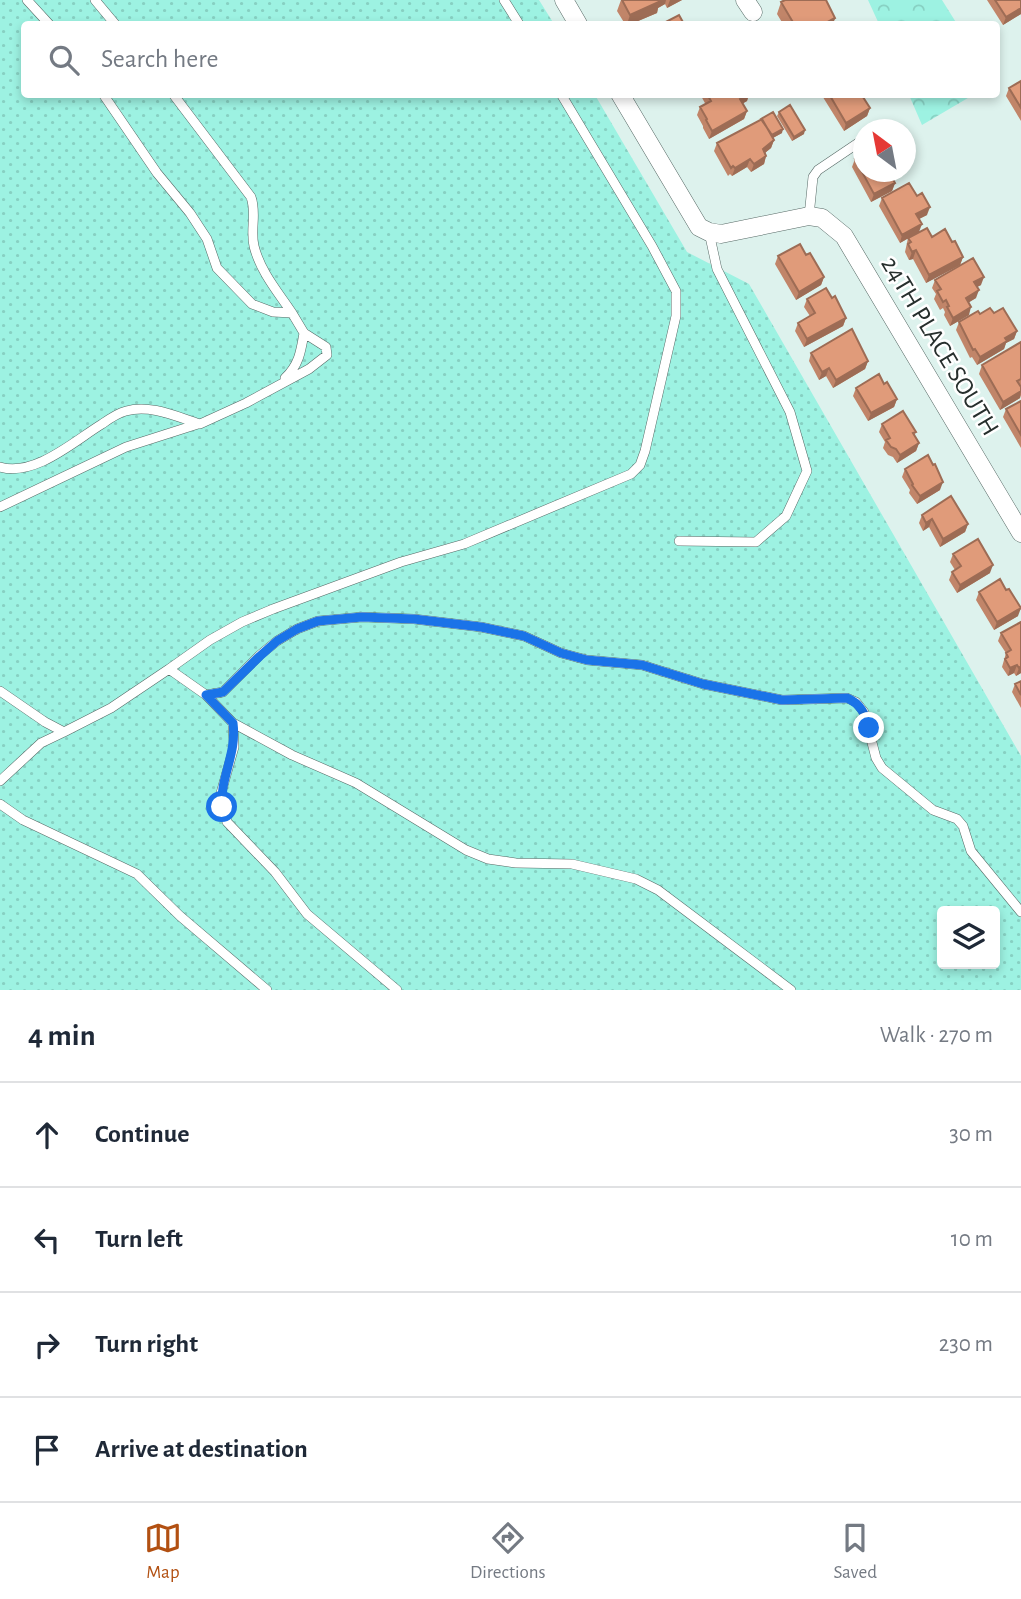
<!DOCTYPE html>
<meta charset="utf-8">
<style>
body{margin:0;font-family:"Alegreya Sans",sans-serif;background:#f2f2f3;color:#1f2937}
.controls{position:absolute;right:21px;bottom:21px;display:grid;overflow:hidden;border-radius:7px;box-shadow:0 4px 10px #0003}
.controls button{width:63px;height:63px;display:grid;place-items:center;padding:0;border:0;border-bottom:2px solid #e0e1e3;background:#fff;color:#1f2937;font:35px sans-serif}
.compass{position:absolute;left:853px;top:119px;width:63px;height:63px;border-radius:50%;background:#fff;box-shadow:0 4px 10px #0003;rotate:328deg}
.stop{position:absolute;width:21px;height:21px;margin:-16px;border:5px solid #1a73e8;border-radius:50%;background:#fff}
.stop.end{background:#1a73e8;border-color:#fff;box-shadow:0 2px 7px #0008}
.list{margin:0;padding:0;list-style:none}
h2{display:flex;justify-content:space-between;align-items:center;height:91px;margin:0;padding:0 28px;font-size:30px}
h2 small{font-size:23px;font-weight:400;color:#747a83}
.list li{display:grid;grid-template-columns:46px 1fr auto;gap:21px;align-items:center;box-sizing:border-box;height:105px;padding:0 28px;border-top:2px solid #e0e1e3}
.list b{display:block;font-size:26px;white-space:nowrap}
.list em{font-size:23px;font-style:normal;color:#747a83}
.icon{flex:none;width:38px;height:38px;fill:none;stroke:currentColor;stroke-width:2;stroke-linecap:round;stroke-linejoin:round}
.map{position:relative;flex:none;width:1021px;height:990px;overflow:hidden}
.search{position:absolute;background:#fff;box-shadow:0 4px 10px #0003;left:21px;right:21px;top:21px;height:77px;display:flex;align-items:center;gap:18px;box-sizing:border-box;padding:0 24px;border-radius:7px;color:#747a83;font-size:26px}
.sheet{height:511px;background:#fff}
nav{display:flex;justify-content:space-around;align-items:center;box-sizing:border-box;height:98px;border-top:2px solid #e0e1e3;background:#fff;font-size:19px;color:#747a83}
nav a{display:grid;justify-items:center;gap:4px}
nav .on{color:#b25012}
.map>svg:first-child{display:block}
.grass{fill:url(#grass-dots);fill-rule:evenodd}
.forest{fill:url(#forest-crowns)}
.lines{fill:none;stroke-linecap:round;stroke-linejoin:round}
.service-casing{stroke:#566965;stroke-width:10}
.minor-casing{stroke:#566965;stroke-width:19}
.service{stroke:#fff;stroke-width:9}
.minor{stroke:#fff;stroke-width:18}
.wall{fill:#c18569}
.shaded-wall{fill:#9d6c55}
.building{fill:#e09b7a;stroke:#9d6c55;stroke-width:2}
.route{stroke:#1a73e8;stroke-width:9}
.labels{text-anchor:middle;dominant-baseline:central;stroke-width:5;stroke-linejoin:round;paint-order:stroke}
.street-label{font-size:26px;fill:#272f2d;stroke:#fff}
</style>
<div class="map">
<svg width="1021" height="990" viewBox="0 0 1021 990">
<defs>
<pattern id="grass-dots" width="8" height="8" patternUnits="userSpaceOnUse" patternTransform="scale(1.75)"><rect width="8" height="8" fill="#9df2e2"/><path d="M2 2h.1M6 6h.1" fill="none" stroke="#87d0c2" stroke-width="1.8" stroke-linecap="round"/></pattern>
<pattern id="forest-crowns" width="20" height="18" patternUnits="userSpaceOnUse" patternTransform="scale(1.75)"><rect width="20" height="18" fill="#9df2e2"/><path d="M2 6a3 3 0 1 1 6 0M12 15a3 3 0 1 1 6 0" fill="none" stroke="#87d0c2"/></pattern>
</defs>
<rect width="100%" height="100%" fill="#ddf2ed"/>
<path class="grass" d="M0,0H539L554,24H24V94L595,95L687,252L749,284L1021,756V990H0ZM942,911H995V964H942Z"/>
<path class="forest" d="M868,0H942L957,24H879Z
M909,95H973L922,125Z"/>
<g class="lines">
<g class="service-casing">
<path id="service" d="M27,0L49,24
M95,0L115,24
M504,0L519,24
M173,94L251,197C257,214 250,229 254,246C260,271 278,292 292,313
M809,216L813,177L818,170L864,139
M285,378C299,365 301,351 304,333
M0,467C35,477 74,441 102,424C109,419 118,413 126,411C151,404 177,417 200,424L246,403L309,369L327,355L326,347L304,333L292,313L273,312L252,304L217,268L207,239L190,213L157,173L103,94
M0,507L126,447L198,424
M679,541L756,542L786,516L807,471L790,412L717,269L709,232
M169,669L210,640L242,622L273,609L401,562L464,544L631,474L640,465L645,451L676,316V291L652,246L561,94
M0,691L45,722L64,732L111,708L169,669L206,695L233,723L234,747L221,793L227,822L275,872L307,914L397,990
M206,695L223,692L260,655L277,641L297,629L318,621L362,617L414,619L481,627L524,636L561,653L587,660L642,665L703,684L782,700L847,698L856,702L864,712L876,758L882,768L933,810L957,819L963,826L971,851L1021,912
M233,723L292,755L356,783L466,850L488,859L516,863L572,864L636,879L658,890L791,990
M0,781L41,743L64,732
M0,804L23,820L137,874L180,916L267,990"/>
</g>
<g class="minor-casing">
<path id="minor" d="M564,0L578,24
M745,0L753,12
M620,94L699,227L709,232L721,234L809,216L822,218L844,236L1021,533"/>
</g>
<use href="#service" class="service"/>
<use href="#minor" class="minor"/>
</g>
<path class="wall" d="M621,0H682L667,8L665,4L658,8L657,13L631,24H625L617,11Z
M987,0H1021V14L1003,25Z
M781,2L835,18L833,24H783L777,14Z
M1021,81V121L1006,96L1009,88Z
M700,94H749L747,101L743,103L747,111L744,119L709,139L703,128V126L697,115L700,107L706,105Z
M821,94H861L870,108L867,116L844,131Z
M779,112L804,134L792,141L777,116Z
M761,119L782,133L773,138L774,140L771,148L765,153L766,156L764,164L751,172L747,167L732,176L730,174L728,176L714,151L717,143L760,120Z
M855,159L893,177H892L895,183L892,191L871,202L852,167Z
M882,198L927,215L919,219V232L900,243L879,206Z
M932,237L952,242L963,257L960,265L926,283L913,259L909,260L905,252L908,238Z
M806,255L824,277L821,285L796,300L775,264L778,256Z
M935,280L981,285L977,287L976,298L969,302V315L950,326L944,315L945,312L943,308L940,310L934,299L936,294L932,288Z
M832,298L846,318L843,326L804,347L795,331L798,323L810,316L804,307L807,299Z
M994,313L1017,331L1014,339L1006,343L1004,349L977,365L972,357L970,358L956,330L959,322L980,314Z
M1021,343V385H1020L1021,387V395L1020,398L1000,410L979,374L982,365Z
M811,353L868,361L865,369L833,388L826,376L819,380L809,361Z
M884,384L897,399L894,407L868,421L853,396L856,388Z
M1021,401V448L1003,417L1006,409Z
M882,424L916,432L914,436L919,443L916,451L897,463L893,457L888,455L883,448L885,442L879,432Z
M905,469L940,490L917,504L909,493L910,490L902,477Z
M922,515L968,524L965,532L940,547L929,527L923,531L919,523Z
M953,554L990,573L957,593L949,580L952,572L955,570L950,562Z
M979,592L1018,616L994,630L976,600Z
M1021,622V673L1016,676L1014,673L1008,676L1002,667L1006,653L998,641L1001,633Z
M1021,681V708L1012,692L1015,684Z"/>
<path class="shaded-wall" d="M659,0H666L665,4L658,8L657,13L631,24H627L630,15Z
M670,0H682L667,8Z
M1021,8V14L1003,25L1006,17Z
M835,18L833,24H824Z
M747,94H749L747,101L737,107L740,99Z
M870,108L867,116L844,131L846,123Z
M747,111L744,119L709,139L712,131Z
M783,129L782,133L769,140L771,136Z
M805,130L804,134L792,141L794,137Z
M774,140L771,148L760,157L763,149Z
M766,156L764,164L751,172L754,164Z
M750,159L747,167L732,176L735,168Z
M895,183L892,191L871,202L874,194Z
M930,207L927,215L913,222L916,214Z
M922,224L919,232L900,243L902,235Z
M916,250L913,259L909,260L912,252Z
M963,257L960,265L926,283L929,275Z
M824,277L821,285L796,300L799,292Z
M984,277L981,285L971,290L974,282Z
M979,290L976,298L963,306L966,298Z
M971,307L969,315L950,326L953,318Z
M846,318L843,326L804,347L807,339Z
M1017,331L1014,339L1006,343L1004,349L977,365L980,357L1005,338Z
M868,361L865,369L833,388L836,380Z
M829,368L826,376L819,380L822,372Z
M1021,391L1020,398L1000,410L1003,402Z
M897,399L894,407L868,421L871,413Z
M919,443L916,451L897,463L900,455Z
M943,482L940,490L917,504L920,496Z
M932,519L929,527L923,531L926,523Z
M968,524L965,532L940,547L943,539Z
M993,565L990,573L957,593L960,585Z
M1021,608L1018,616L994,630L997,622Z
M1017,665L1014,673L1008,676L1010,668Z
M1021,666V673L1016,676L1019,668Z"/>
<path class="building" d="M622,0H661V1L630,15Z
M785,0H826L835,18L824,24H794L781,2Z
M995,0H1021V8L1006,17Z
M679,15L684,24H662Z
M1021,81V108L1009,88Z
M707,94H747L740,99L747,111L712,131L706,120L707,119L700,107L711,101Z
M829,94H861L870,108L846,123Z
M790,105L805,130L794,137L779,112Z
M773,112L783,129L772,135L761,119Z
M762,119L774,140L763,149L766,156L754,164L750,159L735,168L733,166L731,168L717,143Z
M864,154V172H890H889L895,183L874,194L855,159Z
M909,183L917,196L922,193L930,207L916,214L922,224L902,235L882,198Z
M927,228L932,237L945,229L952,242L955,241L963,257L929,275L916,250L912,252L908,244L911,242L908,238Z
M800,244L806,255L810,253L824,277L799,292L778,256Z
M973,258L984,277L974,282L979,290L966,298L971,307L953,318L947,307L949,306L946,300L943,302L937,291L941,289L935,280Z
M826,288L832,298L835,296L846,318L807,339L798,323L815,313L807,299Z
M990,308L994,313L1003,308L1017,331L1005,338L1007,341L980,357L975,349L973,350L959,322L978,311L980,314Z
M852,329L868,361L836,380L829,368L822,372L811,353Z
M1021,342V379L1017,381L1021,387V391L1003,402L982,365Z
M879,374L884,384L887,382L897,399L871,413L856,388Z
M1021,401V435L1006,409Z
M903,411L916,432L913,433L919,443L900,455L896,449L891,447L886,440L890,438L882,424Z
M928,455L933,465L935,464L943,482L920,496L912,485L913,484L905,469Z
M951,496L968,524L943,539L932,519L926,523L922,515Z
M978,539L993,565L960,585L952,572L961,566L953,554Z
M1000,579L1006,590L1009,589L1021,608L997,622L979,592Z
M1021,622V666L1019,668L1017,665L1010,668L1005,659L1008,657L1006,653L1011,650L1001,633Z
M1021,681V695L1015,684Z"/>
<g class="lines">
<path class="route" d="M222,807C220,776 237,755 233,723L206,695L223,692L260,656L277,641L297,629L318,621L362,617L414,619L481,627L524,636L561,653L587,660L642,665L703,684L782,700L847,698C861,704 865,714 869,728"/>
</g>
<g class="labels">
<g class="street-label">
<text transform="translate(940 346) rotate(59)">24TH PLACE SOUTH</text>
</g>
</g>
</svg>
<div class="controls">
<button><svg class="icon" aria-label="layers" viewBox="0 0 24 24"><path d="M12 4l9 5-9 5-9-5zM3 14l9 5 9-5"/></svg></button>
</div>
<svg class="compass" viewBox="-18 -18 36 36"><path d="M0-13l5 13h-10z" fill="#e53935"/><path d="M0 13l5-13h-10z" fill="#747a83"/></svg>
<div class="stop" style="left:222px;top:807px"></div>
<div class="stop end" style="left:869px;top:728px"></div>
<div class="search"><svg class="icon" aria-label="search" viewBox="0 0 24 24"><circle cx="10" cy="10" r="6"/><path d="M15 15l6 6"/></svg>Search here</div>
</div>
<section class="sheet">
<h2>4 min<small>Walk · 270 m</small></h2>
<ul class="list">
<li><svg class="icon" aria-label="ahead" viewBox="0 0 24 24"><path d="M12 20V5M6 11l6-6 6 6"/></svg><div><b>Continue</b></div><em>30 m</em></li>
<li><svg class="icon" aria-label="left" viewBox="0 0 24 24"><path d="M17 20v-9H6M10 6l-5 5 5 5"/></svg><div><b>Turn left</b></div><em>10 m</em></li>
<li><svg class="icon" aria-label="right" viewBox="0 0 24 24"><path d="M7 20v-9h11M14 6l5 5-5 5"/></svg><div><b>Turn right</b></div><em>230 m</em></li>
<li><svg class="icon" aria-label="arrive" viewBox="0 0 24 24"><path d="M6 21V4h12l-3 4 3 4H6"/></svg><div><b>Arrive at destination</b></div></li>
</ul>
</section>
<nav>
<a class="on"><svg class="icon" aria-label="map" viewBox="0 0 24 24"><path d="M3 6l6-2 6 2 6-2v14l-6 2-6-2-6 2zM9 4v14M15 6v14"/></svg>Map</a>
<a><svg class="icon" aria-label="directions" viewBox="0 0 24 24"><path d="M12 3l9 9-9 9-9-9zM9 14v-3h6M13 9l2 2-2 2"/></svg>Directions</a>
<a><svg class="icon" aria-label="saved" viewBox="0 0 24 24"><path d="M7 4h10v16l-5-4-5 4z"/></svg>Saved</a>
</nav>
